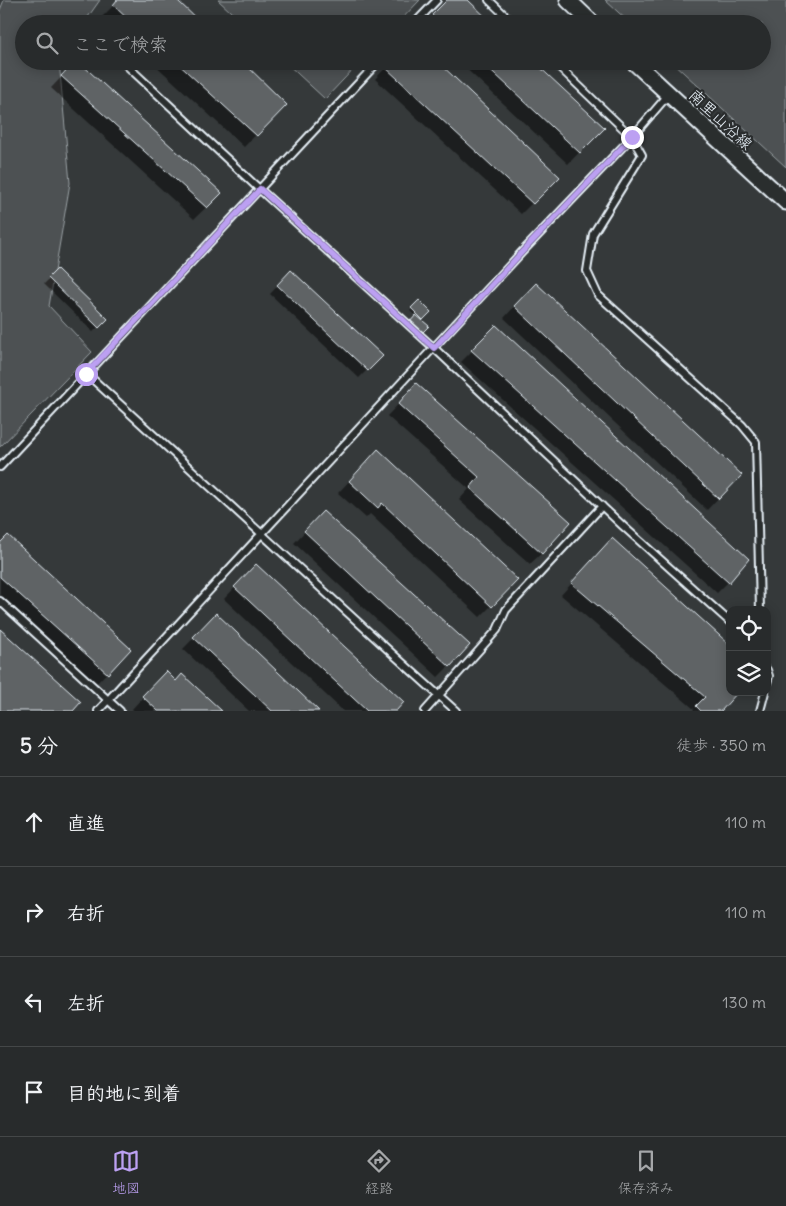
<!DOCTYPE html>
<html lang="ja">
<meta charset="utf-8">
<style>
body{margin:0;font-family:Delius,"Klee One",sans-serif;background:#343738;color:#f1f3f6}
.controls{position:absolute;right:15px;bottom:15px;display:grid;overflow:hidden;border-radius:10px;box-shadow:0 2px 12px #0003}
.controls button{width:45px;height:45px;display:grid;place-items:center;padding:0;border:0;border-bottom:1px solid #444748;background:#282b2c;color:#f1f3f6;font:25px sans-serif}
.stop{position:absolute;width:15px;height:15px;margin:-11px;border:4px solid #bca0f2;border-radius:50%;background:#fff}
.stop.end{background:#bca0f2;border-color:#fff;box-shadow:0 1px 5px #0008}
.list{margin:0;padding:0;list-style:none}
h2{display:flex;justify-content:space-between;align-items:center;height:65px;margin:0;padding:0 20px;font-size:21px}
h2 small{font-size:16px;font-weight:400;color:#a5a7a9}
.list li{display:grid;grid-template-columns:32px 1fr auto;gap:15px;align-items:center;box-sizing:border-box;height:90px;padding:0 20px;border-top:1px solid #444748}
.list b{display:block;font-size:19px;white-space:nowrap}
.list em{font-size:16px;font-style:normal;color:#a5a7a9}
.icon{flex:none;width:28px;height:28px;fill:none;stroke:currentColor;stroke-width:2;stroke-linecap:round;stroke-linejoin:round}
.map{position:relative;flex:none;width:786px;height:711px;overflow:hidden}
.search{position:absolute;background:#282b2c;box-shadow:0 2px 12px #0003;left:15px;right:15px;top:15px;height:55px;display:flex;align-items:center;gap:12px;box-sizing:border-box;padding:0 18px;border-radius:28px;color:#a5a7a9;font-size:19px}
.sheet{height:425px;background:#282b2c}
nav{display:flex;justify-content:space-around;align-items:center;box-sizing:border-box;height:70px;border-top:1px solid #444748;background:#282b2c;font-size:14px;color:#a5a7a9}
nav a{display:grid;justify-items:center;gap:2px}
nav .on{color:#bca0f2}
.map>svg:first-child{display:block}
.green{fill:#4d5152;stroke:#9aa1a5}
.shadow{fill:#0007}
.building{fill:#5f6365;stroke:#e8f1f8}
.lines{fill:none;stroke-linecap:round;stroke-linejoin:round}
.service-casing{stroke:#e8f1f8;stroke-width:10}
.tertiary-casing{stroke:#e8f1f8;stroke-width:19}
.service{stroke:#2a2d2e;stroke-width:6}
.tertiary{stroke:#2a2d2e;stroke-width:15}
.route{stroke:#bca0f2;stroke-width:6}
.labels{text-anchor:middle;dominant-baseline:central;stroke-width:4.5;stroke-linejoin:round;paint-order:stroke}
.street-label{font-size:16px;fill:#e8f1f8;stroke:#2a2d2e}
</style>
<div class="map">
<svg width="786" height="711" viewBox="0 0 786 711">
<rect width="100%" height="100%" fill="#35393a"/>
<filter id="ink" filterUnits="userSpaceOnUse"><feTurbulence type="fractalNoise" baseFrequency=".02" numOctaves="2"/><feDisplacementMap in="SourceGraphic" scale="10" xChannelSelector="R" yChannelSelector="G"/><feConvolveMatrix kernelMatrix="1 2 1 2 8 2 1 2 1" color-interpolation-filters="sRGB"/></filter>
<g filter="url(#ink)">
<path class="green" d="M4,0H100L83,24H24V61H59L70,183L49,306L92,352L0,447V10Z
M218,0H420L397,24H244Z
M605,0H786V167L671,61H762V24H631Z
M284,61H361L325,99Z"/>
<path class="shadow" d="M119,0H176L201,24H110L102,17Z
M449,0H466L491,24H425Z
M151,61H240L285,105L244,147Z
M392,61L558,177L521,214L375,79Z
M458,61H531L603,128L568,164Z
M76,62L220,194L194,219L51,88Z
M57,271L106,319L93,332L44,284Z
M291,272L381,356L359,378L270,294Z
M524,296L740,475L707,510L504,318Z
M419,302L429,312L421,321L410,311Z
M496,327L728,582L717,593L461,362Z
M417,385L542,553L530,564L459,500L469,489L387,416Z
M367,462L491,606L480,617L370,514L366,518L338,493Z
M312,524L449,666L438,677L294,543Z
M612,539L720,711H693L694,709L561,595Z
M0,544L130,649L95,685L0,599Z
M245,577L394,711H343L224,599Z
M216,615L317,711H249L183,649Z
M176,683L220,711H134L132,709L154,685Z"/>
<path class="building" d="M117,0H177L202,24H133L113,5Z
M447,0H468L493,24H441L432,15Z
M75,61H78L222,193L207,208L61,76Z
M175,61H242L287,105L257,136Z
M390,61H437L560,177L533,204L385,67Z
M481,61H533L605,128L580,153Z
M57,269L108,319L99,328L48,278Z
M291,270L383,356L368,371L277,285Z
M536,283L742,475L719,499L514,306Z
M419,300L431,312L423,320L411,308Z
M416,315L429,326L421,334L409,323Z
M496,325L749,559L729,583L471,350Z
M416,383L571,522L542,554L470,488L479,477L398,404Z
M378,449L518,580L492,607L382,503L378,508L349,481Z
M323,511L470,645L450,667L304,531Z
M8,535L131,649L108,674L0,577V543Z
M612,538L730,645V692H738L721,711H701L696,706L705,697L571,583Z
M256,564L404,702L396,711H367L234,587Z
M216,613L319,711H272L193,637Z
M0,629L81,702L73,711H0Z
M166,671L176,681L182,674L222,711H158L142,696Z"/>
<g class="lines">
<g class="service-casing">
<path id="service" d="M489,0L514,24
M414,24L437,0
M122,61L256,186L434,348L623,526L730,622
M553,61L632,137L642,155L593,234L587,271L598,295L742,425L756,442L760,610
M87,374L395,656L456,711
M0,467L379,61
M0,601L120,711
M767,670L769,676L767,683
M98,711L522,252L632,137L669,94
M425,711L497,630L506,610L602,506
M760,711L765,692"/>
</g>
<g class="tertiary-casing">
<path id="tertiary" d="M568,0L593,24
M633,61L786,202"/>
</g>
<use href="#service" class="service"/>
<use href="#tertiary" class="tertiary"/>
</g>
</g>
<g class="lines" filter="url(#ink)">
<path class="route" d="M86,374L260,189L434,348L522,252L632,137"/>
</g>
<g class="labels">
<g class="street-label">
<text transform="translate(721 119) rotate(43)">南里山沿線</text>
</g>
</g>
</svg>
<div class="controls">
<button><svg class="icon" aria-label="locate" viewBox="0 0 24 24"><circle cx="12" cy="12" r="6"/><path d="M12 2v4M12 18v4M2 12h4M18 12h4"/></svg></button>
<button><svg class="icon" aria-label="layers" viewBox="0 0 24 24"><path d="M12 4l9 5-9 5-9-5zM3 14l9 5 9-5"/></svg></button>
</div>
<div class="stop" style="left:86px;top:374px"></div>
<div class="stop end" style="left:632px;top:137px"></div>
<div class="search"><svg class="icon" aria-label="search" viewBox="0 0 24 24"><circle cx="10" cy="10" r="6"/><path d="M15 15l6 6"/></svg>ここで検索</div>
</div>
<section class="sheet">
<h2>5 分<small>徒歩 · 350 m</small></h2>
<ul class="list">
<li><svg class="icon" aria-label="ahead" viewBox="0 0 24 24"><path d="M12 20V5M6 11l6-6 6 6"/></svg><div><b>直進</b></div><em>110 m</em></li>
<li><svg class="icon" aria-label="right" viewBox="0 0 24 24"><path d="M7 20v-9h11M14 6l5 5-5 5"/></svg><div><b>右折</b></div><em>110 m</em></li>
<li><svg class="icon" aria-label="left" viewBox="0 0 24 24"><path d="M17 20v-9H6M10 6l-5 5 5 5"/></svg><div><b>左折</b></div><em>130 m</em></li>
<li><svg class="icon" aria-label="arrive" viewBox="0 0 24 24"><path d="M6 21V4h12l-3 4 3 4H6"/></svg><div><b>目的地に到着</b></div></li>
</ul>
</section>
<nav>
<a class="on"><svg class="icon" aria-label="map" viewBox="0 0 24 24"><path d="M3 6l6-2 6 2 6-2v14l-6 2-6-2-6 2zM9 4v14M15 6v14"/></svg>地図</a>
<a><svg class="icon" aria-label="directions" viewBox="0 0 24 24"><path d="M12 3l9 9-9 9-9-9zM9 14v-3h6M13 9l2 2-2 2"/></svg>経路</a>
<a><svg class="icon" aria-label="saved" viewBox="0 0 24 24"><path d="M7 4h10v16l-5-4-5 4z"/></svg>保存済み</a>
</nav>
